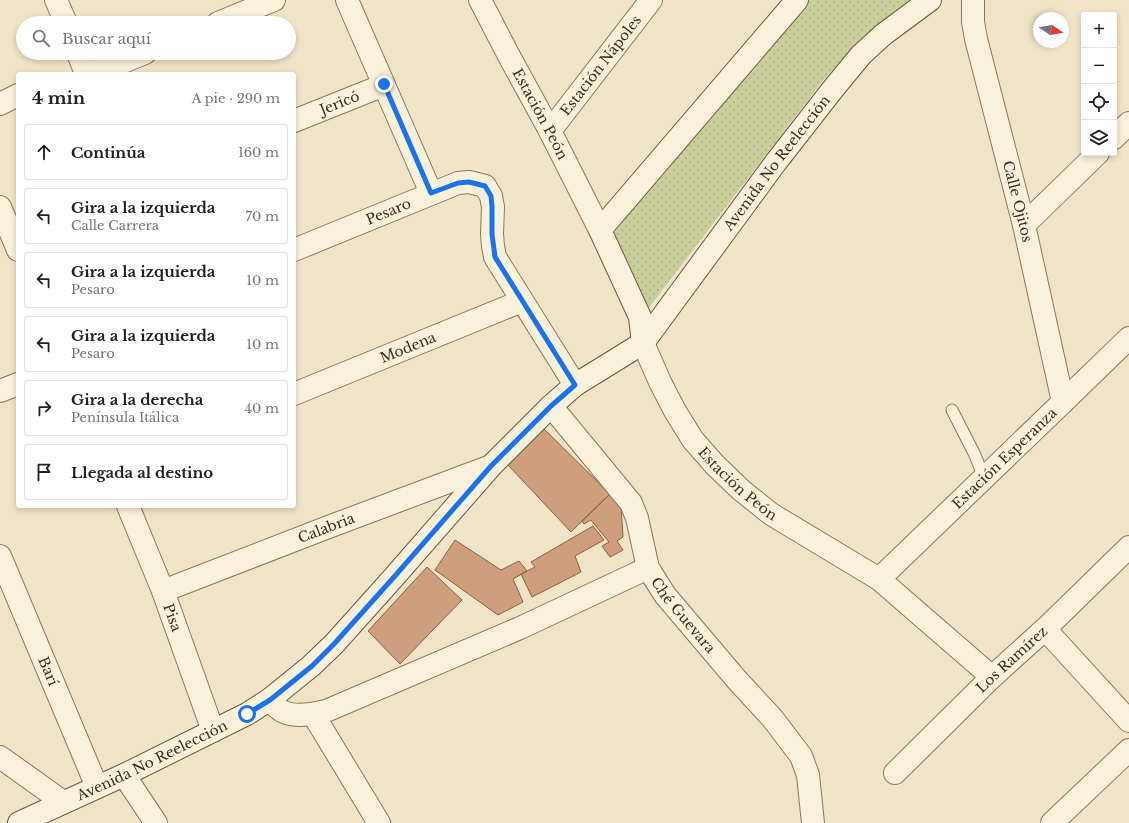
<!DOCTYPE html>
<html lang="es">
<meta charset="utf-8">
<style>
body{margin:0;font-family:"Libre Baskerville",serif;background:#f6f6f6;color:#202124}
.controls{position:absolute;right:12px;top:12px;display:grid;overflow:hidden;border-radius:4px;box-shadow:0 2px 6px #0003}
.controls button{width:36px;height:36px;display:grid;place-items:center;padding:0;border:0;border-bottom:1px solid #e0e0e0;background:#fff;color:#202124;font:20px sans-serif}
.compass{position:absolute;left:1033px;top:12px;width:36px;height:36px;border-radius:50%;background:#fff;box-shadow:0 2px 6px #0003;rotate:102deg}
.stop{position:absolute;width:12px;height:12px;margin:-9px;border:3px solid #1a73e8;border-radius:50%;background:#fff}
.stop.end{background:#1a73e8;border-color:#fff;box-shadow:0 1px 4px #0008}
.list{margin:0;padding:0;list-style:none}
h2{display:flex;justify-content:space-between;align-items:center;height:52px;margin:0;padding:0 16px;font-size:17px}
h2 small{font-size:13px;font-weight:400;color:#757577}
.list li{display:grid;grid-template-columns:26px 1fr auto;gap:12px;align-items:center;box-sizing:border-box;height:56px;margin:0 8px 8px;padding:0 8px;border:1px solid #e0e0e0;border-radius:4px}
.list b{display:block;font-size:15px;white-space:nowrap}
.list p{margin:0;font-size:13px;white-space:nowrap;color:#757577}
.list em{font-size:13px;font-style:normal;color:#757577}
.icon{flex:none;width:22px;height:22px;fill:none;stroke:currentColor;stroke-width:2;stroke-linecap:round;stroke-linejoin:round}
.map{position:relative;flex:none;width:1129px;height:823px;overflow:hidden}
.search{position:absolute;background:#fff;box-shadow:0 2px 6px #0003;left:16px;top:16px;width:280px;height:44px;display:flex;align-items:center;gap:10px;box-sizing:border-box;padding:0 14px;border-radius:22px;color:#757577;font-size:15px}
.panel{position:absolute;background:#fff;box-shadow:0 2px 6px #0003;left:16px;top:72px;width:280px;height:436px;border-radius:4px}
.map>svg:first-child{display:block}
.grass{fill:url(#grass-dots)}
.building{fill:#cf9f7d;stroke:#8d5f41}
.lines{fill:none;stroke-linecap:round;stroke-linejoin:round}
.lane-casing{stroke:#8d765c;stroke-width:13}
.street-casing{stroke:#8d765c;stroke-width:24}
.secondary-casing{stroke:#6f573f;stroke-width:24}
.lane{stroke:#faf1dc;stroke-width:11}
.street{stroke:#faf1dc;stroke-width:22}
.secondary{stroke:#faf1dc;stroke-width:22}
.route{stroke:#1a73e8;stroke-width:5}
.labels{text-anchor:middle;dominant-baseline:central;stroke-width:3.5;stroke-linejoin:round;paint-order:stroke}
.street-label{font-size:14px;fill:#3d2e20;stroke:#f7eed8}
</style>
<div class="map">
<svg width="1129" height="823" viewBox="0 0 1129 823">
<defs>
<pattern id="grass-dots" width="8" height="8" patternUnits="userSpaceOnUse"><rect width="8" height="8" fill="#c9cf9b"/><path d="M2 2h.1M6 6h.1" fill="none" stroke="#aeb285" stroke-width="1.8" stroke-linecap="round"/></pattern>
</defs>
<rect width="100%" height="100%" fill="#f0e4c8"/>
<path class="grass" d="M810,0H912L877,27L824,79L647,310L610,236Z"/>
<path class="building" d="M539,424L610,494L571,532L506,463Z
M610,494L621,506L623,537L617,541L623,550L610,557L602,546L609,542L591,520L584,524L582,521Z
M593,526L604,540L575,556L581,572L532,597L521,574L535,567L531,562Z
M455,540L501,570L519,561L527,571L513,579L523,602L498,615L435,570Z
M427,567L462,600L400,664L368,631Z"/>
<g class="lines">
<g class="lane-casing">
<path id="lane" d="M952,410L975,455L984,478"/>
</g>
<g class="street-casing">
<g id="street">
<path d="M56,0L66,23"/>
<path d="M347,0L431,193"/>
<path id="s1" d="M480,0L509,56L550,131L600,230"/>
<path id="s2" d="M973,0V22L976,39L1024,225L1063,402"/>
<path d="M218,23L274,0"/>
<path d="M78,53L86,74"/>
<path d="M86,74L118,64L145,53"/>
<path d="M0,104L18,95"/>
<path id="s3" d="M294,121L384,85"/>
<path id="s4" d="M550,131L651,0"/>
<path d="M1114,138L1129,123"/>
<path d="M0,207L18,250"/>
<path d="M1024,225L1098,153"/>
<path id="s5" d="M294,250L458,183L469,182L485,186L491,196L493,207L492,234L493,246L495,257L575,385"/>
<path id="s6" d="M643,343L660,382L675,411L693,440L715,465L741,490L771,514L879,579L992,677"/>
<path d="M0,391L18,384"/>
<path id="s7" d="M294,394L522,301"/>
<path id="s8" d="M551,406L631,503L637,518L648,568L665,595L737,680L773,719L801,756L808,775L813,823"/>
<path id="s9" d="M128,506L163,591L213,731"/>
<path id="s10" d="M0,556L97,787"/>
<path id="s11" d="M879,579L1063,402L1129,338"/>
<path id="s12" d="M163,591L331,526L491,466"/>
<path d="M1045,629L1129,721"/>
<path d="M269,700C273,703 277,708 282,711C294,718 313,714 326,711L520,628L648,568"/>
<path d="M313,714L379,823"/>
<path d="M0,757L63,802"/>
<path id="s13" d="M895,773L992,677L1045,629L1129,547"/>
<path d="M124,775L156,823"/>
<path d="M1052,823L1129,750"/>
</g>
</g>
<g class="secondary-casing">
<g id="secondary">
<path d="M643,343L640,317L600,230L797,0"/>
<path id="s14" d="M19,823L124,775L247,714L269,700L311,666L334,644L394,577L491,466L551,406L575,385L643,343L776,162L833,89L861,55L884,34L930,0"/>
</g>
</g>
<use href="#lane" class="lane"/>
<use href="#street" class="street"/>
<use href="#secondary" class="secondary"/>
</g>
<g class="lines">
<path class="route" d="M247,714L270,700L312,666L334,644L394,577L491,466L551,406L575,385L495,257L492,234V207L491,196L485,186L469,182L458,183L431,193L384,84"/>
</g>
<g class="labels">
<g class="street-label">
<text stroke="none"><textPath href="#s4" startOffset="83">Estación Nápoles</textPath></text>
<text stroke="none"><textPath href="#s3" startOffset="49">Jericó</textPath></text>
<text stroke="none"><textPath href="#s1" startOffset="129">Estación Peón</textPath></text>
<text stroke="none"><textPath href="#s14" startOffset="1023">Avenida No Reelección</textPath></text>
<text stroke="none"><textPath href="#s2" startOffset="207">Calle Ojitos</textPath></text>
<text stroke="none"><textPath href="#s5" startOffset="102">Pesaro</textPath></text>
<text stroke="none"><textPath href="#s7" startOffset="123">Modena</textPath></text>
<text stroke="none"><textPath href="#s11" startOffset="174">Estación Esperanza</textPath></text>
<text stroke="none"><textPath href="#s6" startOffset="172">Estación Peón</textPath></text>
<text stroke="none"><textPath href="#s12" startOffset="175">Calabria</textPath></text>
<text stroke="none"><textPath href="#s8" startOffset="252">Ché Guevara</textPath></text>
<text stroke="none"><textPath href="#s9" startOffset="120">Pisa</textPath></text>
<text stroke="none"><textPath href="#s13" startOffset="163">Los Ramírez</textPath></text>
<text stroke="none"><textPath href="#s10" startOffset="125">Barí</textPath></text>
<text stroke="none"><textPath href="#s14" startOffset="147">Avenida No Reelección</textPath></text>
</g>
</g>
</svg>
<div class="controls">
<button>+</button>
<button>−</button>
<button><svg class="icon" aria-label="locate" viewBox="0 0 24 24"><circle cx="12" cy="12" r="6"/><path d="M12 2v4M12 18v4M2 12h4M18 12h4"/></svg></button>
<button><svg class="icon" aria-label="layers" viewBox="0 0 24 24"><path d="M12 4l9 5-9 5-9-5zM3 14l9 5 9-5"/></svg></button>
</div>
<svg class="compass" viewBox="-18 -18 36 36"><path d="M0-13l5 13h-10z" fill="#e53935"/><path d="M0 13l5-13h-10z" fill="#757577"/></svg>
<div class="stop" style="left:247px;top:714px"></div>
<div class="stop end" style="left:384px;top:84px"></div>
<div class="search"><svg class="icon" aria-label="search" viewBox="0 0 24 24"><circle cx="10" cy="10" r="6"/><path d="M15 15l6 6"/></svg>Buscar aquí</div>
<section class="panel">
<h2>4 min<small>A pie · 290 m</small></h2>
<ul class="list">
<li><svg class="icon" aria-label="ahead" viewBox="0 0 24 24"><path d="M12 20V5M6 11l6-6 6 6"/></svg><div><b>Continúa</b></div><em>160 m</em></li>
<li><svg class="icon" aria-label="left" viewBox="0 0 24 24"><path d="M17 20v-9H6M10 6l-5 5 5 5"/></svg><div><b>Gira a la izquierda</b><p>Calle Carrera</p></div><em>70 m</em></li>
<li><svg class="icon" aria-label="left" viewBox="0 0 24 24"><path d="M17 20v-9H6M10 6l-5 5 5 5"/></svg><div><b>Gira a la izquierda</b><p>Pesaro</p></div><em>10 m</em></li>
<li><svg class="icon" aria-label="left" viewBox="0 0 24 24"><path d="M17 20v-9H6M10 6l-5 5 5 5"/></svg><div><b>Gira a la izquierda</b><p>Pesaro</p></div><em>10 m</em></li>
<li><svg class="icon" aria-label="right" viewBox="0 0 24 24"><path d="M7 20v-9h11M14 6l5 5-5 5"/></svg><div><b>Gira a la derecha</b><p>Península Itálica</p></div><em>40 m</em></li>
<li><svg class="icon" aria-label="arrive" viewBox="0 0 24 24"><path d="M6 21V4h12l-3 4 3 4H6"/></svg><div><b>Llegada al destino</b></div></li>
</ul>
</section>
</div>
